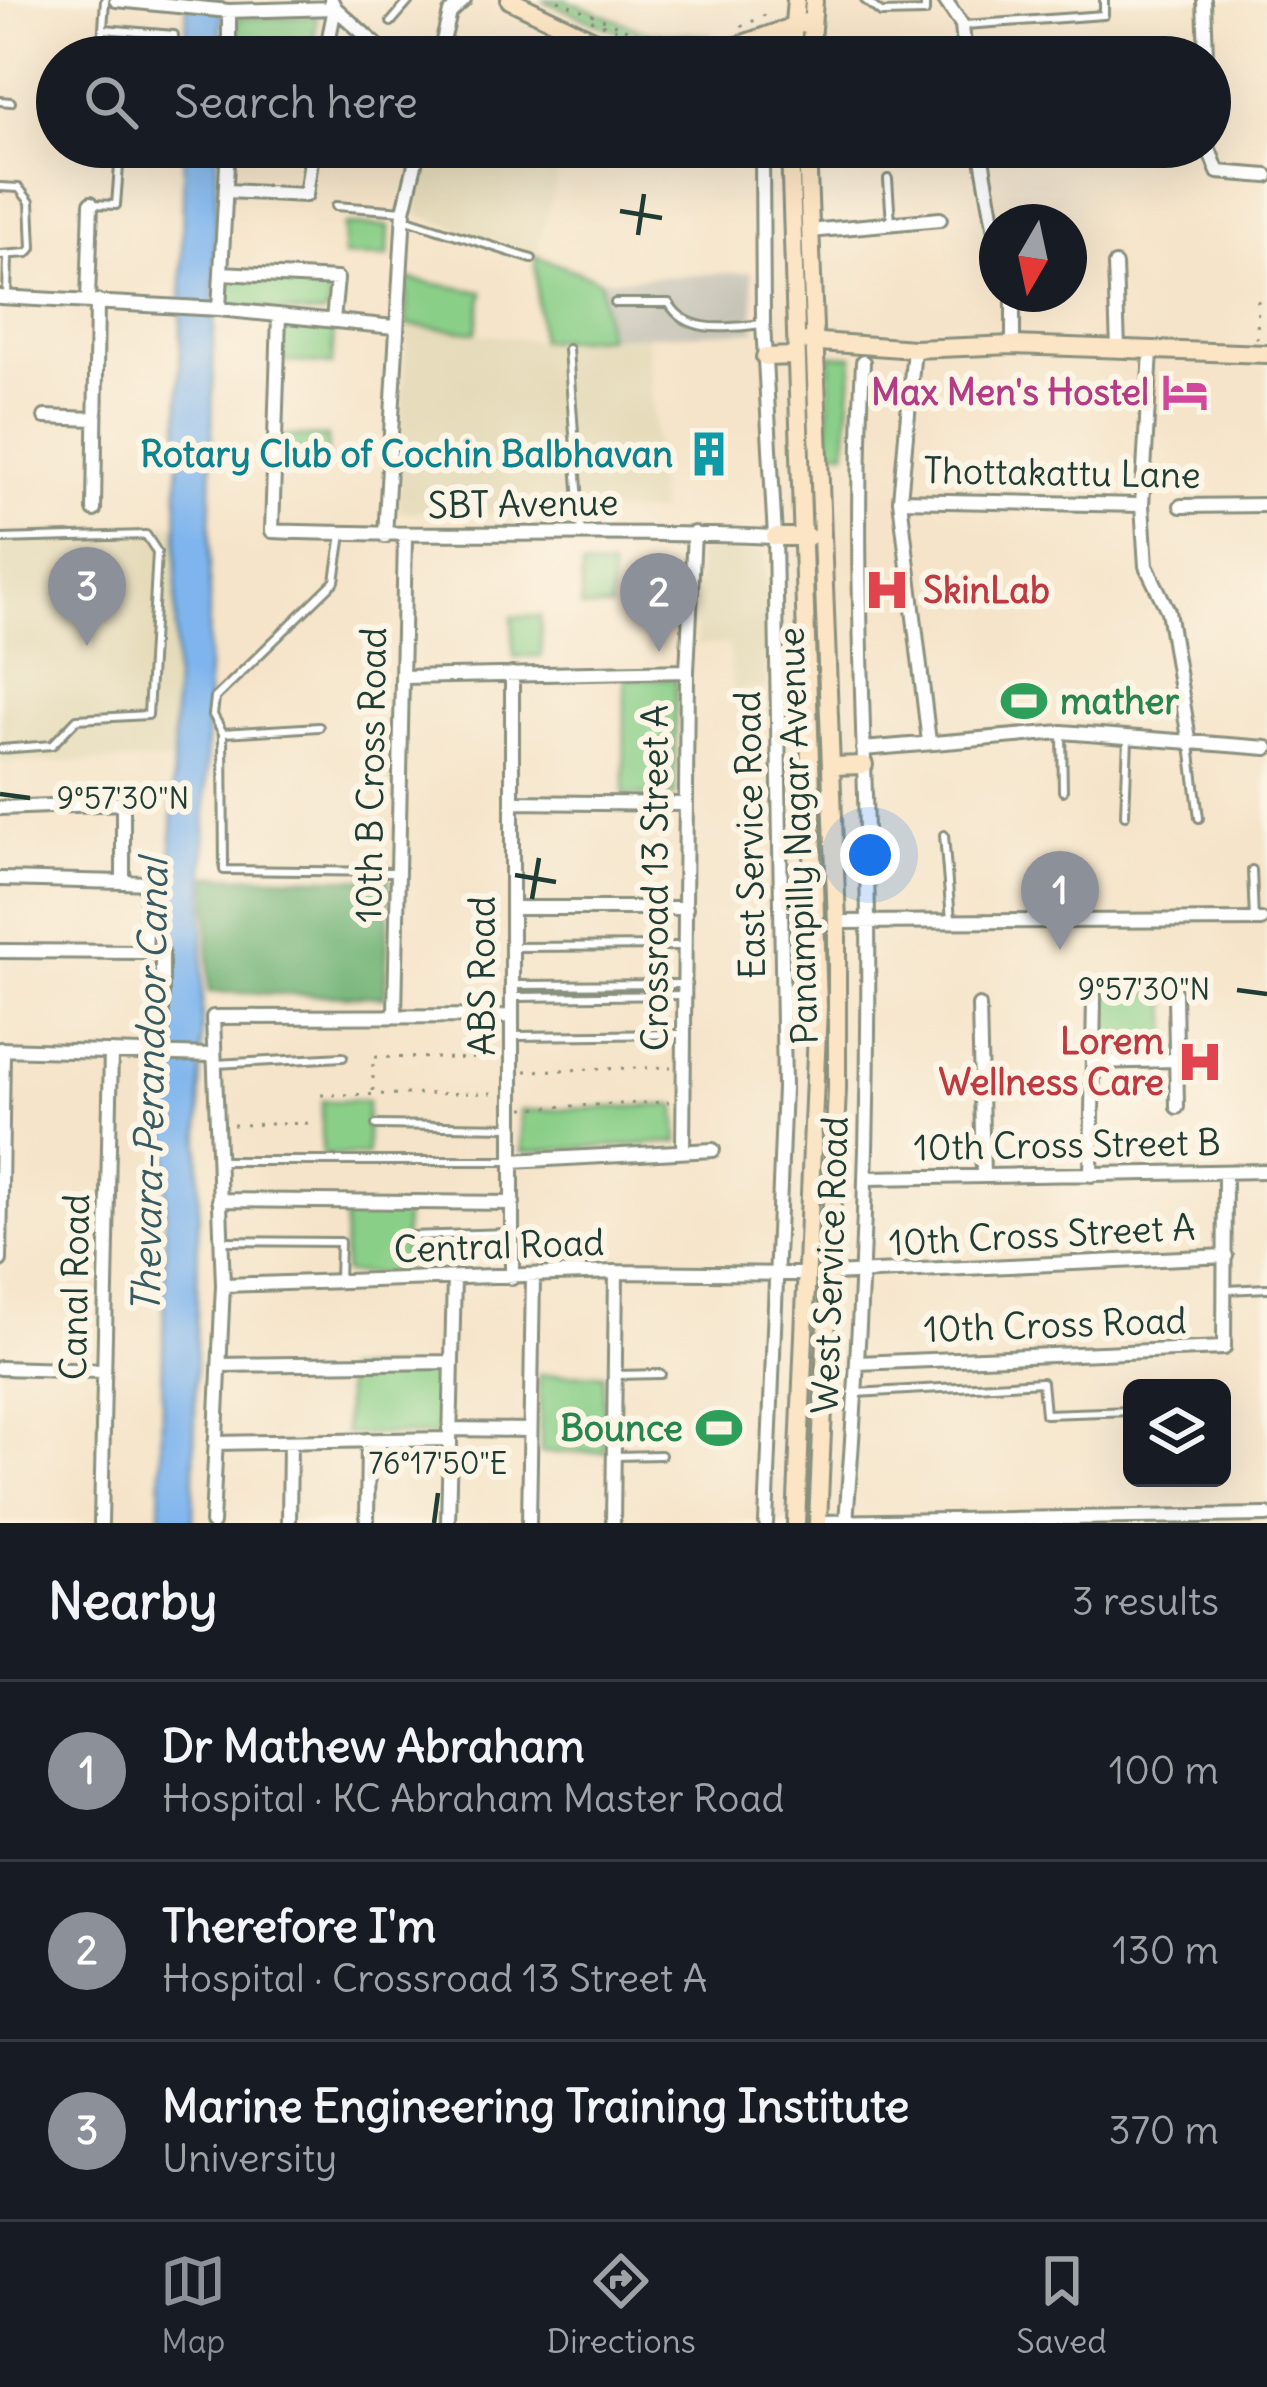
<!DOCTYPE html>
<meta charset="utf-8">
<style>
body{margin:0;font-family:Delius,sans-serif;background:#20242c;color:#f1f3f6}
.controls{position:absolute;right:36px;bottom:36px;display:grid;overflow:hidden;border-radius:18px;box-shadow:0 12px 48px #0002}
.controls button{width:108px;height:108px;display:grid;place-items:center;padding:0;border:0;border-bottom:3px solid #363941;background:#171b24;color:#f1f3f6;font:60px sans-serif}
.compass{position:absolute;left:979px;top:204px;width:108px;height:108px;border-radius:50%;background:#171b24;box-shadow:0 12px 48px #0002;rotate:189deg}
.you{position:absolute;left:870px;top:855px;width:42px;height:42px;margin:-30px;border:9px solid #fff;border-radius:50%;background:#1a73e8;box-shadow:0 0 0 18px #1a73e833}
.badge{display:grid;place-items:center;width:78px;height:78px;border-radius:50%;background:#8c9099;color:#fff;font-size:39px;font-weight:700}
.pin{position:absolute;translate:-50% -99px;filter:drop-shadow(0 3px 6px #0008)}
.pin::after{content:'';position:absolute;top:63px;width:42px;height:36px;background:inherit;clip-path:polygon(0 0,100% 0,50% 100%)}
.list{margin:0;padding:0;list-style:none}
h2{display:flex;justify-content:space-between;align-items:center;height:156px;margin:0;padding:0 48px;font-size:51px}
h2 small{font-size:39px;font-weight:400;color:#9ea1a6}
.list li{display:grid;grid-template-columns:78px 1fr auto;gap:36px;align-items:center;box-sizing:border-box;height:180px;padding:0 48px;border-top:3px solid #363941}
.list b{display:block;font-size:45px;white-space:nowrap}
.list p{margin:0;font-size:39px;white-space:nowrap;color:#9ea1a6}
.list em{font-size:39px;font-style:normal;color:#9ea1a6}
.icon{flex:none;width:66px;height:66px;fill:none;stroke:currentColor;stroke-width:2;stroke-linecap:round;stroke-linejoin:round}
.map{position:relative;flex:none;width:1267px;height:1523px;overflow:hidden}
.search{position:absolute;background:#171b24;box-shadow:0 12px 48px #0002;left:36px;right:36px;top:36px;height:132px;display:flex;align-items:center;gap:30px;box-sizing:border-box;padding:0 42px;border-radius:66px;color:#9ea1a6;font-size:45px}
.sheet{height:696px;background:#171b24}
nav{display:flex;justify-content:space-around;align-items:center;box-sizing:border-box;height:168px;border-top:3px solid #363941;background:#171b24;font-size:33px;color:#9ea1a6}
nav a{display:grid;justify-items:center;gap:6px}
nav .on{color:#8c9099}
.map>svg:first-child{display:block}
.built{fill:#e5dbba}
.industrial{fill:#c7c5b8}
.green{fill:#8acf88;stroke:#54865e;stroke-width:3}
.forest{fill:#6fb274;stroke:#477854;stroke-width:3}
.water{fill:#7fb5ee;stroke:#4f7991;stroke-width:3}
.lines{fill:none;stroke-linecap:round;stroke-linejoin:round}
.lane-casing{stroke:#8a907e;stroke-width:12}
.street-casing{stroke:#8a907e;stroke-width:18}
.secondary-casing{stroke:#8a907e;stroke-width:22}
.path{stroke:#8a907e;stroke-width:3;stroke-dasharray:3 9;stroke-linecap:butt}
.lane{stroke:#fff;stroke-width:6}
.street{stroke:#fff;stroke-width:12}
.secondary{stroke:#fce5c4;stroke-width:16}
.ticks{fill:none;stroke:#1f3d34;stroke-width:4.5}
.labels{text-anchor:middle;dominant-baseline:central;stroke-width:12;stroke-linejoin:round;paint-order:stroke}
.hotel-label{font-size:36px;font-weight:bold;fill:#b23c85;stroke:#fcf5e5;text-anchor:end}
.culture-label{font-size:36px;font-weight:bold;fill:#0d838f;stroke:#fcf5e5;text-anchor:end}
.street-label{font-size:36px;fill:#1f3d34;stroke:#fcf5e5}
.health-label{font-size:36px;font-weight:bold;fill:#be3a42;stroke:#fcf5e5;text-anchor:start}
.leisure-label{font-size:36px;font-weight:bold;fill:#27864d;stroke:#fcf5e5;text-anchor:start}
.water-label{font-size:39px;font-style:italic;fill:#375b62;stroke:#fcf5e5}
.ticks-label{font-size:30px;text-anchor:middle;fill:#1f3d34;stroke:#fcf5e5;stroke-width:12;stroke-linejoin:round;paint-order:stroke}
</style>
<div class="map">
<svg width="1267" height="1523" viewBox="0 0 1267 1523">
<rect width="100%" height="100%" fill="#fcf5e5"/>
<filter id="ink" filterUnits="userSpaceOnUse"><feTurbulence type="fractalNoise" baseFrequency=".00833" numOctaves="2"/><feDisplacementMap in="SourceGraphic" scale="24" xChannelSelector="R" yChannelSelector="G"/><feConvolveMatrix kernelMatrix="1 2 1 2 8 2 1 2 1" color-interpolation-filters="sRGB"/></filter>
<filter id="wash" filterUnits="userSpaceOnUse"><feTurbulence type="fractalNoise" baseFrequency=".004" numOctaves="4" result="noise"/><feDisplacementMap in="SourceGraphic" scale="48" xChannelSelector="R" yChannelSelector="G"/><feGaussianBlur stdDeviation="2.7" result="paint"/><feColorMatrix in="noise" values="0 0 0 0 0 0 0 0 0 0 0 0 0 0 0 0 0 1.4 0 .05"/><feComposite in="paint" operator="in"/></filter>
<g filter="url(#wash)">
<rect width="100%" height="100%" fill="#f5e4c9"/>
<path class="built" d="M427,147H566L535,256L418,215L412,205Z
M406,325L540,341L648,335L659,512H398Z
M176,524L172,761L0,762V532Z
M698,549L764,552L767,687L733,690L729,645H696Z"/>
<path class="industrial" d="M752,272L755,331L607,337L600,280Z"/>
<path class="green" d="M542,0H567L646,32L710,36V45L630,37Z
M317,17L312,57H238V18Z
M344,225L389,226L388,257L343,256Z
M535,256L600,280L607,337L540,341Z
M236,277L325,283L330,290L328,310L321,315L232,307L226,302L229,282Z
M407,279L483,292L476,332L406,325Z
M293,323L334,326L332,365L283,361L284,330Z
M830,355L853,356L846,451L828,450Z
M282,436L328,437L327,468L280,467Z
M582,567L611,568V608H581Z
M540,616L542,656L514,657L512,617Z
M625,678L676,679L675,796L624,795Z
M1167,993L1169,1050L1162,1055L1103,1056L1101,994Z
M322,1101H367V1155H322Z
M676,1105L678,1142L522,1152L520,1111Z
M345,1208L405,1209L404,1274L344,1273Z
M345,1370H443V1435L345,1434Z
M603,1374L605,1452L541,1453L539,1375Z"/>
<path class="forest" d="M208,876L390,879L385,997L209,992Z"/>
<path class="water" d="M187,0H222L220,57H186Z
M184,147H217L193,1523H160Z"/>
</g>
<g filter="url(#ink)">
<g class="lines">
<g class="lane-casing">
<path id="lane" d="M865,0L881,13L925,12V0
M391,22L410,0
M965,25L1104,15V0
M104,29L174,35L173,57
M101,57L105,0
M0,101L11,102
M888,179L891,223
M0,187L19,188L30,202L32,248L28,253L0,255
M93,204L116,205L120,153L170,156L172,147
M336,206L404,211
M407,219L532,259
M7,297L8,255
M615,303H669C688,336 730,327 763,324
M568,349L581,531
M0,539L146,535L157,552L148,715L77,719L52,745L0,749
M319,727L223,733L224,870L396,872
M223,733L213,715L215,698L335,581L342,534
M1062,735L1063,791
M1190,745L1199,818
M1125,815L1128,738
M944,835L951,920
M1252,870L1254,920
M515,947L682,946
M515,985L682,984
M514,997L684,995
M515,1036L682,1034
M216,1064L343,1057
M376,1125L512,1127
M216,1161H509
M408,1236L509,1233
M222,1241L340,1242L339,1281
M1227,1290L1267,1288
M615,1375L661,1374
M856,1393L1042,1382L1045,1414L1132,1411
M614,1456L661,1455"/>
</g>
<g class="street-casing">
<path id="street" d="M116,0L229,11L335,8L390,57
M945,0L962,25L965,57
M1204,0L1206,56
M1116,45L1205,49
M229,57V11
M325,57L335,8L331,0
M439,57L450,13L464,0
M762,147L763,324L775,537L784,1088L766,1523
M980,147L997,243
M1208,147L1218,172L1267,176
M227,191L306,195L313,147
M809,231L940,219
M1115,265L1118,349
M221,273L337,279L333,320
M0,297L219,309L394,327
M88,301L91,203
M219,309L228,147
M279,315L272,531C440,538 607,529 775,537
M1013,345V294
M914,349L900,500L929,742
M1151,351L1142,505L1146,566L1168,611L1190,745
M45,417L94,419
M900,500L1142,505
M1181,506L1267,505
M94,510L97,301
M385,536L404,211L419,147
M512,674V1278
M404,677L687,671
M863,749L1062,732L1267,748
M512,802L685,804
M0,808L123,803V882L148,883L145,952H162V1051
M0,879L123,882
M512,908H686
M837,922L1261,920
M0,951L145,952
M1175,993L1177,1107
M979,1006L983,1176
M395,1014L405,537
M0,1049L212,1055
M1093,1062L1175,1060
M683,1151L687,671L694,533
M512,1161L713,1150
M1091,1175L1094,997
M867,1178L1267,1171
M219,1200L513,1203
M0,1260L3,1049
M831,1274L1226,1256
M223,1285L616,1272L807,1274
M857,1363L1224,1348L1225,1173
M220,1365L450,1362
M0,1368L102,1371
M449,1429L530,1430
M215,1443L448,1439
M818,1522L1267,1515
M846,1522C862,1321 870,1121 868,919C865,733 853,548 863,362
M101,1523L111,1052
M212,1523L223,1285L213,1017L512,1016
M289,1523L290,1442
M367,1523L368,1440
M448,1523L454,1278
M529,1523L533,1276
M613,1523L616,1272"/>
</g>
<g class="secondary-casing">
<path id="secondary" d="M510,0L606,46L668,57
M705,57L812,20
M791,57L796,0
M810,57L814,0
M790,147L818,1007L796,1523
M807,147L837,922V1089L818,1523
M762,158H790
M807,341L914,349L1013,345L1267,354
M765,357L795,356
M775,537H808
M832,766L864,765"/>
</g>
<path class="path" d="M558,0L632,32L709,40
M591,20L627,33
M741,27L771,12
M660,39L698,42
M1257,339L1258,297
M525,1071L671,1067
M373,1091V1057L498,1059
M321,1095L498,1093
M523,1108L669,1102
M233,1125L315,1123"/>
<use href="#lane" class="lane"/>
<use href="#street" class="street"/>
<use href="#secondary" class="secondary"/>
</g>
</g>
<path class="ticks" d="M620,211L662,218M638,235L644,194M0,794L30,798M515,875L556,882M532,899L539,858M1237,990L1267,994M434,1523L438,1493"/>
<defs>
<g id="hotel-bare" transform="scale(3.6)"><path d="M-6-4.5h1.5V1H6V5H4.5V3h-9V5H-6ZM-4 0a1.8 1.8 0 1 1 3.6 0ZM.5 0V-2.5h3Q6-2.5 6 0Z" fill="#d1479c" stroke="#fcf5e5" stroke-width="2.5" paint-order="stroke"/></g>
<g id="building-bare" transform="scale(3.6)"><path d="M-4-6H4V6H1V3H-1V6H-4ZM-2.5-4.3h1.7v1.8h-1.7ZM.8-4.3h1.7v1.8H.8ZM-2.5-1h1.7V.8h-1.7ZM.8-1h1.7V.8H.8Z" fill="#0f9aa8" stroke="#fcf5e5" stroke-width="2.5" paint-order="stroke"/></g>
<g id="hospital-bare" transform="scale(3.6)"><path d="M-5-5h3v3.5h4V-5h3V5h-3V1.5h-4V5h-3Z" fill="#e0444e" stroke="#fcf5e5" stroke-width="2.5" paint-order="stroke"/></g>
<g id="stadium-bare" transform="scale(3.6)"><path d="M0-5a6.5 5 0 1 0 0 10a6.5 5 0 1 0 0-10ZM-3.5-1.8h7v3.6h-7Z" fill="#2e9e5b" stroke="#fcf5e5" stroke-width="2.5" paint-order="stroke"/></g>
</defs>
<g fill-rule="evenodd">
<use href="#hotel-bare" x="1185" y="392"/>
<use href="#building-bare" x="709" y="454"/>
<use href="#hospital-bare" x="887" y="590"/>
<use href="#stadium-bare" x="1024" y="701"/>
<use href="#hospital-bare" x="1200" y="1062"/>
<use href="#stadium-bare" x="719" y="1428"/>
</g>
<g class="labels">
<g class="hotel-label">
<text x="1149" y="392">Max Men's Hostel</text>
</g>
<g class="culture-label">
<text x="673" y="454">Rotary Club of Cochin Balbhavan</text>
</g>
<g class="street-label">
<text transform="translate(1062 473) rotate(1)">Thottakattu Lane</text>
<text transform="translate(523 504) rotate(-1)">SBT Avenue</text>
<text transform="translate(371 775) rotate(-89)">10th B Cross Road</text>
<text transform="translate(750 835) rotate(-91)">East Service Road</text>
<text transform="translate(798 836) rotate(-92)">Panampilly Nagar Avenue</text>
<text transform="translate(655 878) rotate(-90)">Crossroad 13 Street A</text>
<text transform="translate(482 976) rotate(-90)">ABS Road</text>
<text transform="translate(1067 1145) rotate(-1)">10th Cross Street B</text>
<text transform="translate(1042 1235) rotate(-3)">10th Cross Street A</text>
<text transform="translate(499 1246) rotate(-2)">Central Road</text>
<text transform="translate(830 1265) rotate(-88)">West Service Road</text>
<text transform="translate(75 1287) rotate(-89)">Canal Road</text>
<text transform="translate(1055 1325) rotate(-2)">10th Cross Road</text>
</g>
<g class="health-label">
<text x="923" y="590">SkinLab</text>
<text x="1164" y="1041" text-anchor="end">Lorem<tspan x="1164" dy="41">Wellness Care</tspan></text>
</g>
<g class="leisure-label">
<text x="1060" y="701">mather</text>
<text x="683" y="1428" text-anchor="end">Bounce</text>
</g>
<g class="water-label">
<text transform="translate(150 1086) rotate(-89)">Thevara-Perandoor Canal</text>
</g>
</g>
<g class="ticks-label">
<text x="123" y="809">9°57'30"N</text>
<text x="1144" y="1000">9°57'30"N</text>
<text x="438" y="1474">76°17'50"E</text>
</g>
</svg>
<div class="controls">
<button><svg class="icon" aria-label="layers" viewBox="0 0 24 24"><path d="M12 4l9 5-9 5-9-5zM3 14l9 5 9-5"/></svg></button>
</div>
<svg class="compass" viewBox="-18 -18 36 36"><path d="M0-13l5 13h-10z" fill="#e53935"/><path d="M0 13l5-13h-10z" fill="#9ea1a6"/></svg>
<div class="you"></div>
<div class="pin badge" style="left:1060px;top:950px">1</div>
<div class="pin badge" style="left:659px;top:652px">2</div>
<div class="pin badge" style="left:87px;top:646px">3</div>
<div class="search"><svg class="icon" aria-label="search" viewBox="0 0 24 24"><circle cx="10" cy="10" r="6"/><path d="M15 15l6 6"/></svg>Search here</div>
</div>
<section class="sheet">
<h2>Nearby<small>3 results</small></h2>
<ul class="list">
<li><span class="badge">1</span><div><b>Dr Mathew Abraham</b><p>Hospital · KC Abraham Master Road</p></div><em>100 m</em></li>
<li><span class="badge">2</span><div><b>Therefore I'm</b><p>Hospital · Crossroad 13 Street A</p></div><em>130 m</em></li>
<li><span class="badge">3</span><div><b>Marine Engineering Training Institute</b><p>University</p></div><em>370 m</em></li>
</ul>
</section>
<nav>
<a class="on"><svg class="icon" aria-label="map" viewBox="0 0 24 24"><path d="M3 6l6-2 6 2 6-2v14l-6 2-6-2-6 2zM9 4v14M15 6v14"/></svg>Map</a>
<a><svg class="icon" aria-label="directions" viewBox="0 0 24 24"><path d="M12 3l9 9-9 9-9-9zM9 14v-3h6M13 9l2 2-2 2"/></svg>Directions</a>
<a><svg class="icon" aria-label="saved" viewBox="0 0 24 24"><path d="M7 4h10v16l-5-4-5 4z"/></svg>Saved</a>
</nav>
